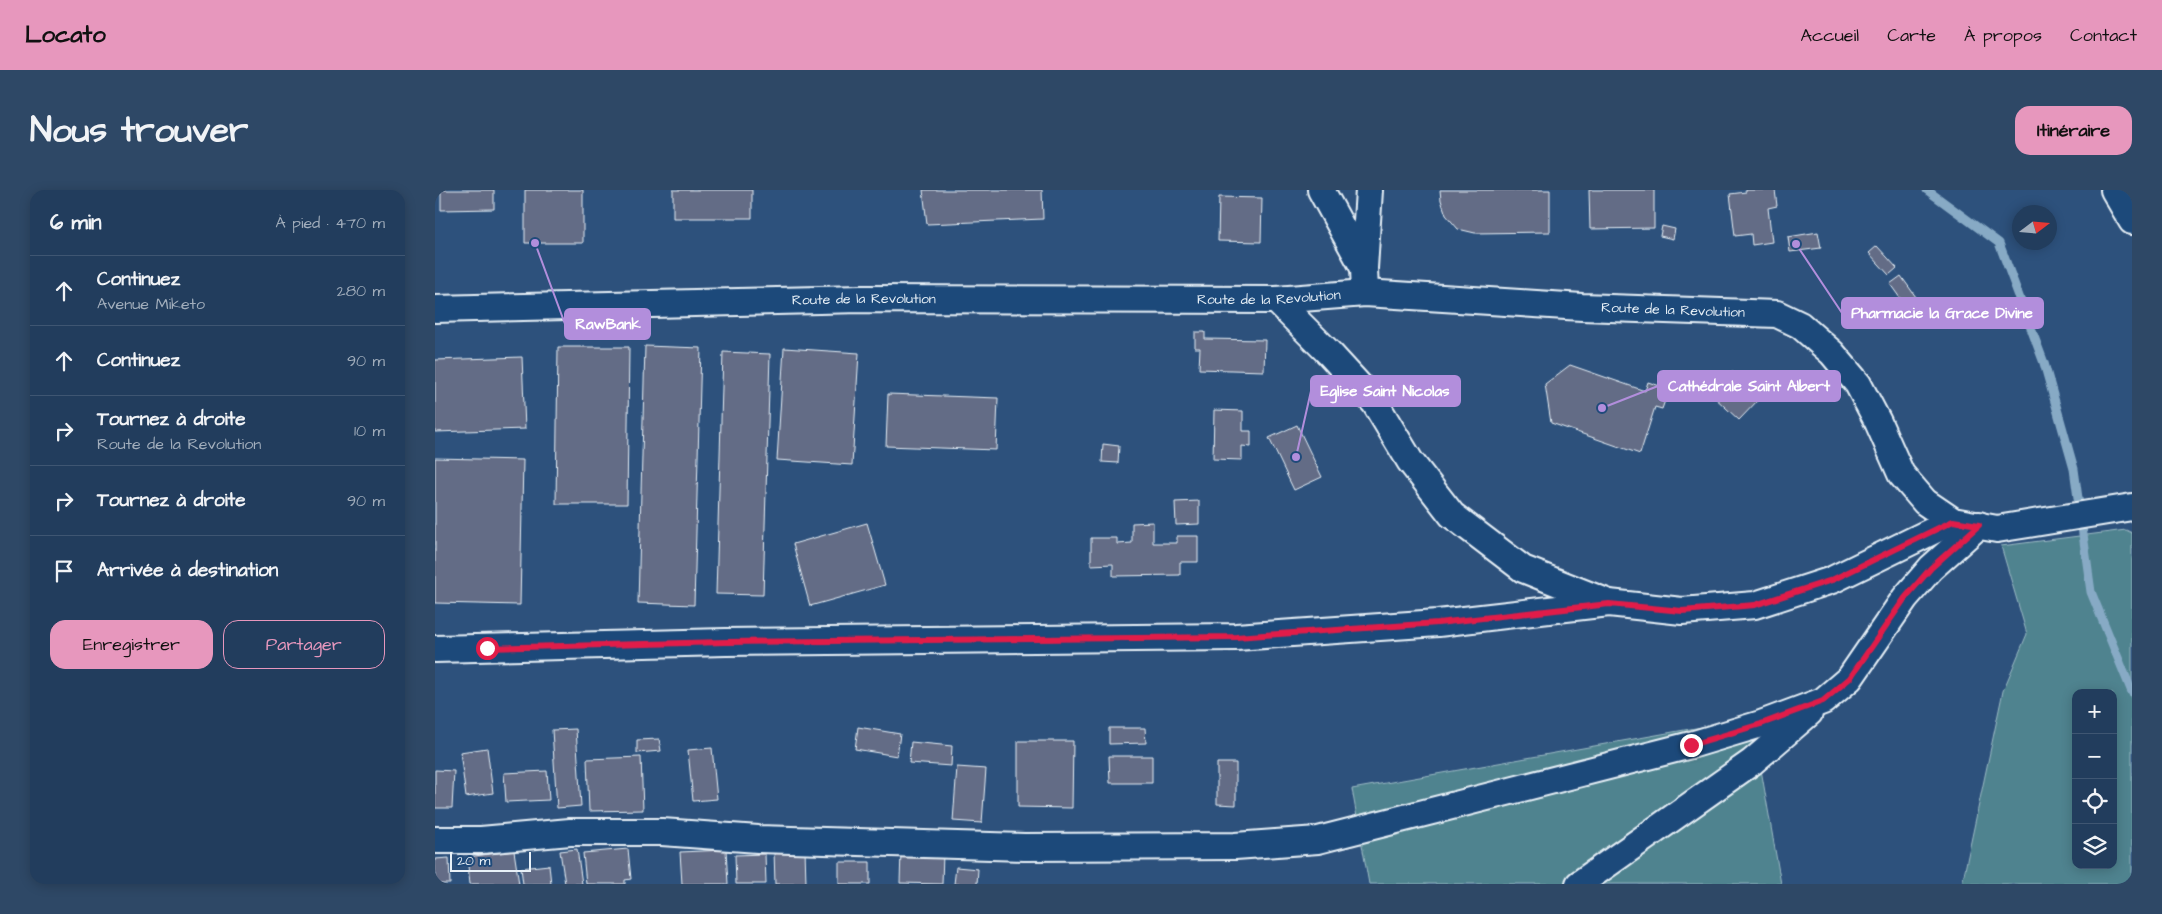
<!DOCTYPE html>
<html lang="fr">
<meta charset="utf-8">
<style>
body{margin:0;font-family:"Architects Daughter",sans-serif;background:#2e4866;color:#f1f3f6}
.controls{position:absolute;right:15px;bottom:15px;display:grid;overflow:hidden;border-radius:10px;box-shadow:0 2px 12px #0003}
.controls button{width:45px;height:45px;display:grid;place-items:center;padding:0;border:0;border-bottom:1px solid #3f5672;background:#223d5d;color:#f1f3f6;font:25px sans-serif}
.compass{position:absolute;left:1577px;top:15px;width:45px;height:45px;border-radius:50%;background:#223d5d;box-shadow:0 2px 12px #0003;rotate:74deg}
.scale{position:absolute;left:15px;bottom:12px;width:81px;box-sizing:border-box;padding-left:5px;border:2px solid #e8f1f8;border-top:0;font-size:14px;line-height:18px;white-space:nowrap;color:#e8f1f8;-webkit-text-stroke:4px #1f4a7a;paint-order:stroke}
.stop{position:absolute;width:15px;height:15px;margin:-11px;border:4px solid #e11d48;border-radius:50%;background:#fff}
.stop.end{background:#e11d48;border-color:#fff;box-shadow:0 1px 5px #0008}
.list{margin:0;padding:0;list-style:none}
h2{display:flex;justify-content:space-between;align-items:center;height:65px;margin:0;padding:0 20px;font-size:21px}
h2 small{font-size:16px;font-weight:400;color:#a2aebc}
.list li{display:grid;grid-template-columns:32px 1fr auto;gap:15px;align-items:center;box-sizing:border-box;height:70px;padding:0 20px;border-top:1px solid #3f5672}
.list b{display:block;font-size:19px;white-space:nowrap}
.list p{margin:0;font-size:16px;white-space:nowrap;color:#a2aebc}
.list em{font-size:16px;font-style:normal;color:#a2aebc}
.actions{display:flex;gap:10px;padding:15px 20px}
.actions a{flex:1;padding:11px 0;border:1px solid #e797bd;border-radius:15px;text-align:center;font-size:18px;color:#e797bd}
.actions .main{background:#e797bd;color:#111}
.icon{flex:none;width:28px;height:28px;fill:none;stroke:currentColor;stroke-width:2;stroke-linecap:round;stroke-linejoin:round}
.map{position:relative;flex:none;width:1697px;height:694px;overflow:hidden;border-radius:15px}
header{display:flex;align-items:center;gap:30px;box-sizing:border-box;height:70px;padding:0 25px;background:#e797bd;color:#111}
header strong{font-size:24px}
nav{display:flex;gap:28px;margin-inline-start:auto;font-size:18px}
.intro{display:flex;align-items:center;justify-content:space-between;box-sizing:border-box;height:120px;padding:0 30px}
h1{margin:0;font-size:35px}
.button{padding:12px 22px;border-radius:15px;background:#e797bd;color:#111;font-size:18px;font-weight:700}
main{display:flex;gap:30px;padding:0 30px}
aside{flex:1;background:#223d5d;border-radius:15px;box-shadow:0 2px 12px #0003}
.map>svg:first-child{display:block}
.green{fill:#4f838f;stroke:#9cbac4;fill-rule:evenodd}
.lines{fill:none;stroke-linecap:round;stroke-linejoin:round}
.stream{stroke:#87aac5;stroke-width:9}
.building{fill:#646c86;stroke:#e8f1f8}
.street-casing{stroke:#e8f1f8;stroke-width:30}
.street{stroke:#1f4a7a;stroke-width:26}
.route{stroke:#e11d48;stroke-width:6}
.labels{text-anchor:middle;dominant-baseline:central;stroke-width:5;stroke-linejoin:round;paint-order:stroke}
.street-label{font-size:14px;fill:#e8f1f8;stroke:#1f4a7a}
.leader{fill:none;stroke:#b28edc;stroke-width:2}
.callout-dot{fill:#b28edc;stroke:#1f4a7a;stroke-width:2}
.callout{fill:#b28edc;stroke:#b28edc;stroke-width:2}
.callout-label{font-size:15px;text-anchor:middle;font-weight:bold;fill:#fff}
</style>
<header>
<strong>Locato</strong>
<nav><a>Accueil</a><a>Carte</a><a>À propos</a><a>Contact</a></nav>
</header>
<div class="intro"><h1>Nous trouver</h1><a class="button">Itinéraire</a></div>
<main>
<aside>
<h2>6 min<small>À pied · 470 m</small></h2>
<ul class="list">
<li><svg class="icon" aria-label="ahead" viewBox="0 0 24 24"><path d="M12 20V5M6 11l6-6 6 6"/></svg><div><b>Continuez</b><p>Avenue Miketo</p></div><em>280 m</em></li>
<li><svg class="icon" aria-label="ahead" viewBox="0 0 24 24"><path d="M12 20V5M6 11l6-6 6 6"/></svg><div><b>Continuez</b></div><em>90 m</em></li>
<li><svg class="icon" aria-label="right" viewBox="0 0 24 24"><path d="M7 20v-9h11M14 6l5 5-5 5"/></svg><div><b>Tournez à droite</b><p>Route de la Revolution</p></div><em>10 m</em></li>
<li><svg class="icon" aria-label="right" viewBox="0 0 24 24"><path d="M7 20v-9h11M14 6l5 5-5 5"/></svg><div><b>Tournez à droite</b></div><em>90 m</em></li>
<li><svg class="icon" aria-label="arrive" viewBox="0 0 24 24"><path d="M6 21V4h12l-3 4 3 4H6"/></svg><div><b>Arrivée à destination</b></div></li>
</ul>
<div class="actions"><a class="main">Enregistrer</a><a>Partager</a></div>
</aside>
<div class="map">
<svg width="1697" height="694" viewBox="0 0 1697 694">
<rect width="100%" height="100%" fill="#2d517c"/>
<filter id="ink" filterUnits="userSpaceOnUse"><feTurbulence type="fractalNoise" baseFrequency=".02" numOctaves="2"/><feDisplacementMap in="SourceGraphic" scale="10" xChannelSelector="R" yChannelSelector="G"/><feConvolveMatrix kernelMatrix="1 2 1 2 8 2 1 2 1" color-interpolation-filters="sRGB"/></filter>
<g filter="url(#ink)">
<path class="green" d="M1691,340L1697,343V694H1527L1568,501L1592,444L1566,356ZM1641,503H1678V675H1641Z
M1317,528L1346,694H934L917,599Z"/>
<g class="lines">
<path class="stream" d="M1492,0L1564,53L1609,173L1639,279L1656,402L1697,502"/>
</g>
<path class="building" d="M6,0H59V19L6,20Z
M90,0H148V53H90Z
M238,0H317V28H238Z
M488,0H607L608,29L492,34Z
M1005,0H1115V42L1040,43L1023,39L1011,25L1006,10Z
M1154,0H1219V38L1155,39Z
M1311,0H1340L1342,16L1333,18L1337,52L1317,55L1316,44L1300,46L1295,4L1311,2Z
M784,7L827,8L826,52L783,51Z
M1227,36L1240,39L1238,49L1225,46Z
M1383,42L1386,58L1355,62L1353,47Z
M1442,56L1462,78L1454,85L1434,63Z
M1466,86L1481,107L1470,115L1455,94Z
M760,142H770V149L830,150L829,181L764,179L765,158H760Z
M210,156L266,158L259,415L203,413Z
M123,157H194L192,314H121Z
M349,158L424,163L417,275L342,270Z
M288,162L335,164L328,405L281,404Z
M87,167L90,239L0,242V170Z
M1135,175L1210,201L1213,192L1234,199L1227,219L1220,217L1205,264L1116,233L1110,194Z
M1298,182L1326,207L1304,230L1277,205L1283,185Z
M453,204L563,208L561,260L451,256Z
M779,220L808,221V241H816V257L807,256V270L778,269Z
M862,235L887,287L859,300L834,248Z
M668,254L684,256L683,273L667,272Z
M0,268L88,270L85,415L0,413Z
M764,311V334L741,335L740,312Z
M718,332V353H742V346H763V372H745V385L678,386V374L656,375V348H682V354L697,353V333Z
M432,333L450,395L375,416L358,354Z
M423,537L465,544L462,566L420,559Z
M674,538H710L711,553L674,554Z
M141,539L146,616L122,618L117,540Z
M224,549L226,561L202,563V550Z
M583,551H638L637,618L583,617Z
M476,552L517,556L516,576L474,573Z
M52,558L58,603L31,607L25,562Z
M277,558L282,609L258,611L253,560Z
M674,566H717V593H675Z
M206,567L208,620L154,621L152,569Z
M782,573H801V615L782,614Z
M522,577L551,579L547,633L518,631Z
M0,580L19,581L17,618H0Z
M112,581L114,610L71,612L69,583Z
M142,659L147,694H130L125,661Z
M193,659L196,689L190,690V694H151L148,663Z
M370,659L371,694H340L339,660Z
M291,660L293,694H247L245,662Z
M79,661L84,694H35L32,667Z
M466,661L508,663L507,694L465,693Z
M330,664L331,694H301L300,665Z
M14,668L15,694H0V669Z
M404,672H435V694H404Z
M114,675L116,694H88L86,678Z
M521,677L543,679L542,694H519Z"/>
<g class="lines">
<g class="street-casing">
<g id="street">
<path d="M886,0L929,78L930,103"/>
<path d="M1679,0L1697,31"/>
<path d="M929,78L934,0"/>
<path d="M841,110L895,164L940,213L975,271L1017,325L1088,379L1174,413L1247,421L1320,415L1397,390L1518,331"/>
<path id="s1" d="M0,119L426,109L841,110L930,103L1147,117L1342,124L1365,135L1397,163L1423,194L1443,232L1466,284L1490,312L1518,331L1562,339L1697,317"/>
<path d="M0,459L291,452L801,447L1003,433L1174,413"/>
<path d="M0,650H46L135,642H227L323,649L589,657L800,656L883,650L1256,555L1326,534L1388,511L1415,488L1470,408L1496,378L1544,335"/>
<path d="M1144,694L1317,572L1374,523"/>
</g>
</g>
<use href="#street" class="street"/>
</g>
</g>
<g class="lines" filter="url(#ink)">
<path class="route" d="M52,458L291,452L801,447L1003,433L1174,414L1247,421L1320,415L1397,390L1518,331L1544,335L1496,378L1470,408L1415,488L1388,511L1326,534L1256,555"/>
</g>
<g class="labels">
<g class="street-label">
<text stroke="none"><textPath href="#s1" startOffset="834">Route de la Revolution</textPath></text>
<text stroke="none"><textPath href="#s1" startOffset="429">Route de la Revolution</textPath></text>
<text stroke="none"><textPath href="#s1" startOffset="1239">Route de la Revolution</textPath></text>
</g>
</g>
<path class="leader" d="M1361 54L1407 123M100 53L130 134M1167 218L1223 196M861 267L876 201"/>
<g class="callout-dot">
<circle cx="1361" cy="54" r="5"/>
<circle cx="100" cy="53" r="5"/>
<circle cx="1167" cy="218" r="5"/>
<circle cx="861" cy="267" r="5"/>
</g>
<g class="callout">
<rect x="1407" y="108" width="201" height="30" rx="5"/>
<rect x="130" y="119" width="85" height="30" rx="5"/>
<rect x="1223" y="181" width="182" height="30" rx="5"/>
<rect x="876" y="186" width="149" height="30" rx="5"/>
</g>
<g class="callout-label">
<text x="1507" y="128">Pharmacie la Grace Divine</text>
<text x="173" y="139">RawBank</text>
<text x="1314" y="201">Cathédrale Saint Albert</text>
<text x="950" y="206">Eglise Saint Nicolas</text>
</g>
</svg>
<div class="controls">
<button>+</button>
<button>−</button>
<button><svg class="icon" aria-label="locate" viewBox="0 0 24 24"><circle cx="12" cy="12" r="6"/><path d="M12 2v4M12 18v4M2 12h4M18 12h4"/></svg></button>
<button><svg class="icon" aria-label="layers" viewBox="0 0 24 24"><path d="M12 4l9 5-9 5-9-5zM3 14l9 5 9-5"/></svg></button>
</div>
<svg class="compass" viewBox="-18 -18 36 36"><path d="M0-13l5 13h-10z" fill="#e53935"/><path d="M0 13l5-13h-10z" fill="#a2aebc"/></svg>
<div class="scale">20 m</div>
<div class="stop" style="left:52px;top:458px"></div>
<div class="stop end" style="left:1256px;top:555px"></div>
</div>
</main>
